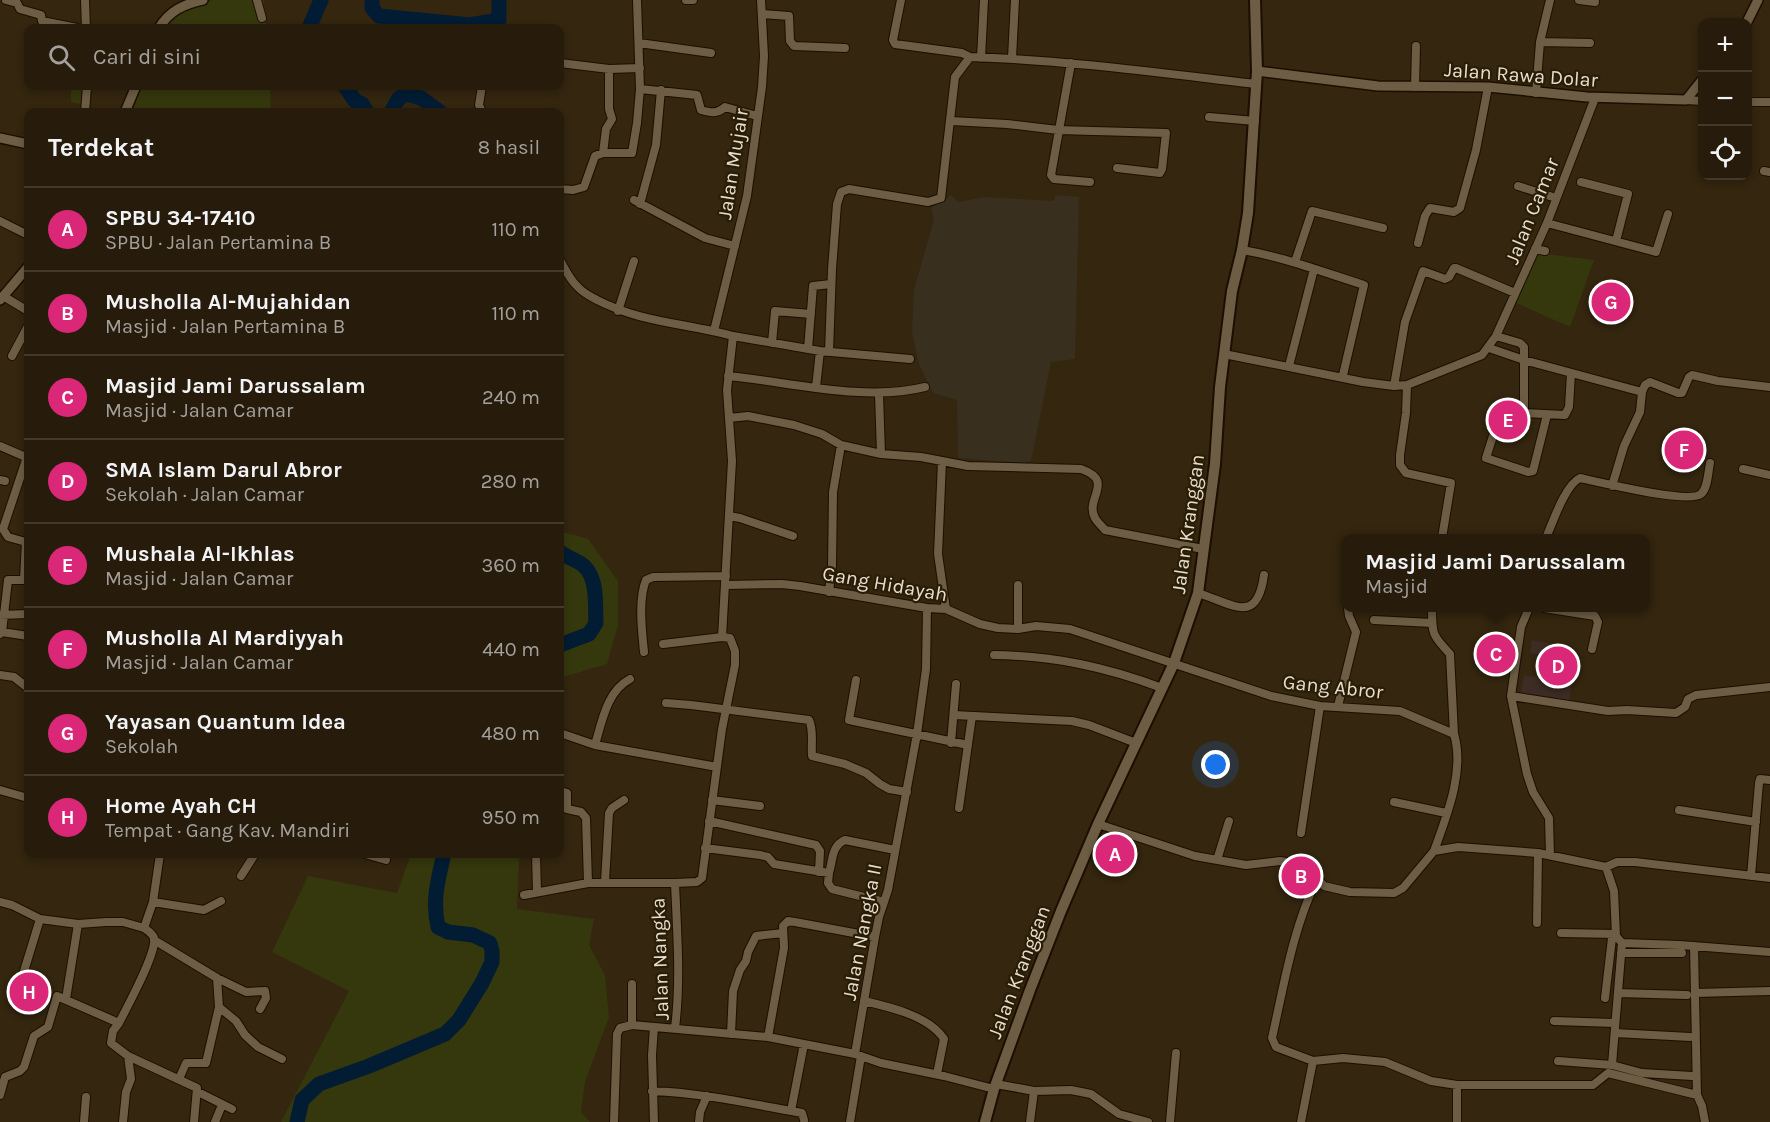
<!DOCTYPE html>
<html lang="id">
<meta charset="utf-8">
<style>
body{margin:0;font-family:Karla,sans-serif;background:#332919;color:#f1f3f6}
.controls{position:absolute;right:18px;top:18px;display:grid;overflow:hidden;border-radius:12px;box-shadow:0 3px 9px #0003}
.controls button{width:54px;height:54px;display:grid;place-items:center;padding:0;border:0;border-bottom:2px solid #433a2c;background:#271c0b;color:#f1f3f6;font:30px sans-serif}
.you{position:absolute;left:1216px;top:765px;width:21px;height:21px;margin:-15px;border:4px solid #fff;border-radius:50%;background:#1a73e8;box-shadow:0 0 0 9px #1a73e833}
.badge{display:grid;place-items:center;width:39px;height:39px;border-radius:50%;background:#db2777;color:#fff;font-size:20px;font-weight:700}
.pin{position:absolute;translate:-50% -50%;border:3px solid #fff;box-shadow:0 2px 6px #0006}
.popup{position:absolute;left:1341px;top:534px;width:309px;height:78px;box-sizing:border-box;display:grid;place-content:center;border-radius:12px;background:#271c0b;filter:drop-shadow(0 2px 4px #0005);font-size:20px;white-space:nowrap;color:#a4a19d}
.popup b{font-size:22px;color:#f1f3f6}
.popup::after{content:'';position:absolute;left:50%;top:100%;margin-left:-12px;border:12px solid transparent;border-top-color:#271c0b}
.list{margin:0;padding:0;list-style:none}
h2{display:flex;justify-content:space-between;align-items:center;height:78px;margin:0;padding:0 24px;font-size:26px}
h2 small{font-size:20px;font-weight:400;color:#a4a19d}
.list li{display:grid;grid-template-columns:39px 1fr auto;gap:18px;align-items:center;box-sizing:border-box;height:84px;padding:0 24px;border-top:2px solid #433a2c}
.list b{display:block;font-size:22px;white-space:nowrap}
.list p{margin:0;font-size:20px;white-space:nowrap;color:#a4a19d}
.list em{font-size:20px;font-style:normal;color:#a4a19d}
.icon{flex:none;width:33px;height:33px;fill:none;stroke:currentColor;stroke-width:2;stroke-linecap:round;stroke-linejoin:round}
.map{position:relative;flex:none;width:1770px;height:1122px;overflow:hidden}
.search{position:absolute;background:#271c0b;box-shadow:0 3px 9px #0003;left:24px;top:24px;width:540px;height:66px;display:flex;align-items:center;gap:15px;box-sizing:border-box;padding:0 21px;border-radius:12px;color:#a4a19d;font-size:22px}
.panel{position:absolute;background:#271c0b;box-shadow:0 3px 9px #0003;left:24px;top:108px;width:540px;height:750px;border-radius:12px}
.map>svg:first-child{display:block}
.industrial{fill:#392f1f}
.education{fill:#3d2c23}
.green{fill:#35370d}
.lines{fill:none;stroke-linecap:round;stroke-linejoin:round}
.river{stroke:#011c33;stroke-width:15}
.minor-casing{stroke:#1c0f00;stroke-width:10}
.tertiary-casing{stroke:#1c0f00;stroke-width:12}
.secondary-casing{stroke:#1c0f00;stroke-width:14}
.minor{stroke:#6d5d45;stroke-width:8}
.tertiary{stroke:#6d5d45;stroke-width:9}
.secondary{stroke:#6d5d45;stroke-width:10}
.labels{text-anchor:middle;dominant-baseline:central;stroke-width:4.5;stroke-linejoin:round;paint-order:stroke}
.street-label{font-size:20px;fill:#e6ddcf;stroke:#2a1d05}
</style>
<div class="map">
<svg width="1770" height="1122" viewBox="0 0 1770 1122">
<rect width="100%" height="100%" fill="#34260f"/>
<path class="industrial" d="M951,195L958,202L984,197L1053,201L1056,195L1079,197L1075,359L1051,362L1031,461L1022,463L958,458L957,400L933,393L919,364L912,333L914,290L934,219L931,208Z"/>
<path class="education" d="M1532,640L1568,647L1562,676L1573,678L1569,702L1521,693L1524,675L1550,679L1554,658L1530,653Z"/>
<path class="green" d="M215,0H264L266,28H164C171,10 197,3 215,0Z
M71,86H84L83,105L71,102Z
M142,86H270L271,112H132Z
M1539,253L1594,260L1570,327L1516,303Z
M560,531L588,539L618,581V625L607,664L560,678Z
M411,854H516L519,860L517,909L594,919L589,945L605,975L609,1017L585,1082L581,1112L590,1122H281L349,991L272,952L308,876L397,893Z"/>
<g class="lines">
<path class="river" d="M372,0V8L379,16L470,25L499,20V0
M309,28L321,0
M345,86L355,101L362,104L367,112
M391,112L399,98L406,94L421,98L440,112
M560,552C567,558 579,560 585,567C598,580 595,606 596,623L589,634L560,645
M297,1122L302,1100L319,1084L369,1066L445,1034L459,1020L482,983L492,962V951L490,943L473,935L448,932L438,927C432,901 438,879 444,854"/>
<g class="minor-casing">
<path id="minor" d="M6,0L17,3L20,9L41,15L42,21L77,28
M85,0L86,28
M257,0L262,18
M686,0H693
M901,0L893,40L895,44L962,53L970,57
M1579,0L1595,2
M762,14L789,16L790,41L794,46L845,48
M1540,42L1590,43
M639,43L711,53
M981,58L984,0
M1012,58L1015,0
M560,63L609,69L640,68
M1071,63L1051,175L1054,179L1090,182
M482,86L479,105L482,112
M1415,87L1416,46
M640,89L697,95L701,110C711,113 717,114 725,107L757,116
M1536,93L1540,42L1550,0
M1686,100L1702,101
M1748,102H1770
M85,112L87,86
M1209,117L1255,121
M951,121L1007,124L1058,130L1166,133L1162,169L1160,173L1117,168
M603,153L606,129L612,119L609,109V69
M1764,171L1770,172
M1581,182L1628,194L1616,241
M1518,186L1556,198
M560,189L573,190L584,187L595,156L603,153H632L637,123L640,89L637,0
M634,200L705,238L735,246
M640,204L656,145L661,90
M0,221L28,235
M1547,223L1656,252L1668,214
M1418,243L1425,216L1430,208L1454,212L1460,208L1476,150L1488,87
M1535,249L1545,251
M1242,250C1284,257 1323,272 1364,285L1343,375
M560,260C565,269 570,280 578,287C583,293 590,296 597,300C642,323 686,323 733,336L727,390L732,461L722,637
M1295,262L1312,211L1383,228
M3,296L28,311
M618,311L634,261
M714,331L747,196L762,87L764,56L761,0
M733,336L820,351L910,359
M1496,336L1520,343L1524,347V413L1508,412L1499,417L1486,458L1528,472L1533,471L1547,415
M772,343L775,311L811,314
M1489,348L1524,360L1642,392L1640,412L1624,446L1612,486
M808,349L813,286L831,284
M829,352L832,269L837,204L841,192L849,189L928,202L941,198L955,77L970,57C1066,60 1161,73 1256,84
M1224,354L1363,382L1394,386L1407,385L1482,355L1496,336L1547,223L1595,98
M12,356L28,326
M1290,362L1314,269
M728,376C790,382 865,402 925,387
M1407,385L1406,413L1400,455V465L1406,473L1451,483L1442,538
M1394,386L1405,322L1423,271L1445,279L1449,277L1454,268H1456L1515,293
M816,387L820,351
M1642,392L1645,385L1650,382L1678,393H1682L1689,377L1692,375L1718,381L1770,387
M879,394L881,454
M1524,413L1565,415L1569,407L1571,373
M729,418L748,416L794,425L822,434L841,445L881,454L921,457L968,466L1081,469C1116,481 1084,499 1095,518C1097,522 1102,526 1105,530L1203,549
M0,446L28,458
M942,462L938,554L946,609
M1743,469L1770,475
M0,480L5,481
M729,516L740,518L793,536
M1546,538C1553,522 1565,485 1580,478C1598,482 1689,504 1701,494C1708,488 1708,472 1710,463
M726,585L782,584L800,586L927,608L946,609L980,624L998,628L1018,629L1036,626L1070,629L1271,696L1320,706L1400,711L1454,734
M829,592L832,566L833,492L841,445
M1198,593C1233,604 1257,626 1264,575
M1432,608C1432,634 1432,635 1450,654L1454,734C1465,771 1447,815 1434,851
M1529,608L1521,627L1511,696L1527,774L1533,792L1549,818L1550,855
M1544,608L1595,616L1598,622L1592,649
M0,615L28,614
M1374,620L1432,623V625
M1018,629V585
M2,632L28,636
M0,634L2,632L8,580H24L26,542L8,537L3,529L27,457
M663,644L722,637L730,638L735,651V665L722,729L702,878L697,882L675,883C677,932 681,980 675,1028
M644,652C642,632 638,599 646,580L653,577L726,576
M994,655C1055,656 1106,667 1162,688
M0,675L14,677L28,688
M630,679C607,691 602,721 595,745L717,767
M856,680L849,720L968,745
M1511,696L1608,711L1627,710L1676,713L1685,707L1688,699L1696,695L1770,687
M666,703L691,705L809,720C814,730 811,744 812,756L845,764L866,773L880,784L889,789L907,792
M1338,706L1356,632L1349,616L1348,608
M954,715L1072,721L1089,725L1136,743
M560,733L595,745
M951,743L956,684
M0,790L28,798
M560,791L567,793V809L581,812L586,818L588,883
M712,800L760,806
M1394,802L1446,813
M959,808L972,716
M1679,810L1756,822
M709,821L816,845L820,851L819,872
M1098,824L1195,856L1246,865L1280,861L1304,865L1308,867L1324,886L1350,892L1394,893L1403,888L1434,851L1458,847L1538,853L1606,867L1614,891L1616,936L1622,943L1680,945L1770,952
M1301,833L1320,706
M705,848L760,855L768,857L774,864L829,873C833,861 831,846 845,840L895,850
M160,854L153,902L144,928C148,931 152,933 154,938C157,953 127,1007 119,1023L113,1031L111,1043L128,1056L197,1088L194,1122
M365,854L386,860
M536,854L537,892
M1217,860L1229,821
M1606,867L1617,862H1635L1770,878
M829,873L828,883L832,889L884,902
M241,876L255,854
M1751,876L1759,783L1760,779L1770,780
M1317,879C1293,928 1284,985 1272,1038L1276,1047L1313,1061L1343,1058L1385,1062L1431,1081L1457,1085H1593L1608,1073L1697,1095
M605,882L609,813L612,808L624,800
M524,895L588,883H675
M0,902L12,905L40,919L78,924L106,922H123L144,928
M153,902L204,910L221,901
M1537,923L1538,853
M1561,933L1616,934
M154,940L217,978L246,992L265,991L266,998L260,1009
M1694,946L1697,1095L1702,1106L1705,1122
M1621,953H1682
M21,981L40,919
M632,984V1025
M1618,993L1687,995
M1695,993L1770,991
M1605,998L1612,938L1616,936
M66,999L78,924
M864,1001C890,1007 929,1016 944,1039L937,1074
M219,1007L236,1021L245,1035L258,1047L282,1059
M1554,1021L1615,1023
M1615,1033L1690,1037
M731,1034L733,991L740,970L746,961L748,952L756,936L783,933
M768,1037L784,948L783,926L788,921L795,922L875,937
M855,1054L875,937L879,917L888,890L917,734L926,669L927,608
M1558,1061L1612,1065L1642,1073L1692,1076
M1612,1065L1622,943
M179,1079L186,1063H206L219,1007L217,978
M996,1084L1034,1091L1071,1090L1091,1094L1119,1114L1148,1122
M652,1091C703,1093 752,1104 802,1113L804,1120
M198,1092L232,1109
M0,1095L5,1077L20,1071L24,1067L34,1036L48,1027L57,996L119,1023
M791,1111L804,1044
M84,1122L86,1097
M123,1122L126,1092L131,1079L128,1056
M215,1122L222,1105
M614,1122L617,1034L620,1028L632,1025L768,1037L855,1054L881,1063L944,1076L994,1089
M654,1122L652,1055L654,1027
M699,1122L700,1112L707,1096
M850,1122L861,1056
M1030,1122L1034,1091
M1170,1122L1176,1053
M1301,1122L1313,1061
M1457,1122V1085"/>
</g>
<g class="tertiary-casing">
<path id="tertiary" d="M1747,22L1758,0
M159,28C169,11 184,4 203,0
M1257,71L1378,86L1488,87L1587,97L1686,100L1702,80
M125,112L136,86
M0,138L28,144
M0,300L28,267"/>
</g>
<g class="secondary-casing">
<path id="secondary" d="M985,1122L994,1089L1030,990L1061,911L1098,824L1174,663L1198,593L1215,464L1220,387L1232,291L1242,250L1248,213L1257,71L1255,0"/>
</g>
<use href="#minor" class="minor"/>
<use href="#tertiary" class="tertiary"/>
<use href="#secondary" class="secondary"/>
</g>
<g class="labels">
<g class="street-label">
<text transform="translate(1521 75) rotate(4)">Jalan Rawa Dolar</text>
<text transform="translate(733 164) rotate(-81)">Jalan Mujair</text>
<text transform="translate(1532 211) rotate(-68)">Jalan Camar</text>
<text transform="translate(1188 524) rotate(-82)">Jalan Kranggan</text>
<text transform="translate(885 584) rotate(10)">Gang Hidayah</text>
<text transform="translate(1333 687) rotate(6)">Gang Abror</text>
<text transform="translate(862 932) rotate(-79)">Jalan Nangka II</text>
<text transform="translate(660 959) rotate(-92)">Jalan Nangka</text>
<text transform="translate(1019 972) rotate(-69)">Jalan Kranggan</text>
</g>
</g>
</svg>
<div class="controls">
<button>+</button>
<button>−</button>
<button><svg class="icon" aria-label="locate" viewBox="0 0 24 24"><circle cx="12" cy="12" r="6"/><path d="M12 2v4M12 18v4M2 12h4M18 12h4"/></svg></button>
</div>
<div class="you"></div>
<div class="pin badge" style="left:1115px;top:854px">A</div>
<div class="pin badge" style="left:1301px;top:876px">B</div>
<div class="pin badge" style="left:1496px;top:654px">C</div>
<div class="popup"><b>Masjid Jami Darussalam</b>Masjid</div>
<div class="pin badge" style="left:1558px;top:666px">D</div>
<div class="pin badge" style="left:1508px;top:420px">E</div>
<div class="pin badge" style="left:1684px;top:450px">F</div>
<div class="pin badge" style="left:1611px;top:302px">G</div>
<div class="pin badge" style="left:29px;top:992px">H</div>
<div class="search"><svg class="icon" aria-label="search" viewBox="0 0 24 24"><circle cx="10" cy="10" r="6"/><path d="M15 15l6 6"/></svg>Cari di sini</div>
<section class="panel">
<h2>Terdekat<small>8 hasil</small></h2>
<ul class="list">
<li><span class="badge">A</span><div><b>SPBU 34-17410</b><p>SPBU · Jalan Pertamina B</p></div><em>110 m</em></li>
<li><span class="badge">B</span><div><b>Musholla Al-Mujahidan</b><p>Masjid · Jalan Pertamina B</p></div><em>110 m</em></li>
<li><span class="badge">C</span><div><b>Masjid Jami Darussalam</b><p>Masjid · Jalan Camar</p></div><em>240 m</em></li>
<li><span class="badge">D</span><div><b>SMA Islam Darul Abror</b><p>Sekolah · Jalan Camar</p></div><em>280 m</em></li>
<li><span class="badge">E</span><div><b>Mushala Al-Ikhlas</b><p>Masjid · Jalan Camar</p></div><em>360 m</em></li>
<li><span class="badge">F</span><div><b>Musholla Al Mardiyyah</b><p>Masjid · Jalan Camar</p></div><em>440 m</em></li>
<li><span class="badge">G</span><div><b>Yayasan Quantum Idea</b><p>Sekolah</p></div><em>480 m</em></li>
<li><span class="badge">H</span><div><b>Home Ayah CH</b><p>Tempat · Gang Kav. Mandiri</p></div><em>950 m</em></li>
</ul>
</section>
</div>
